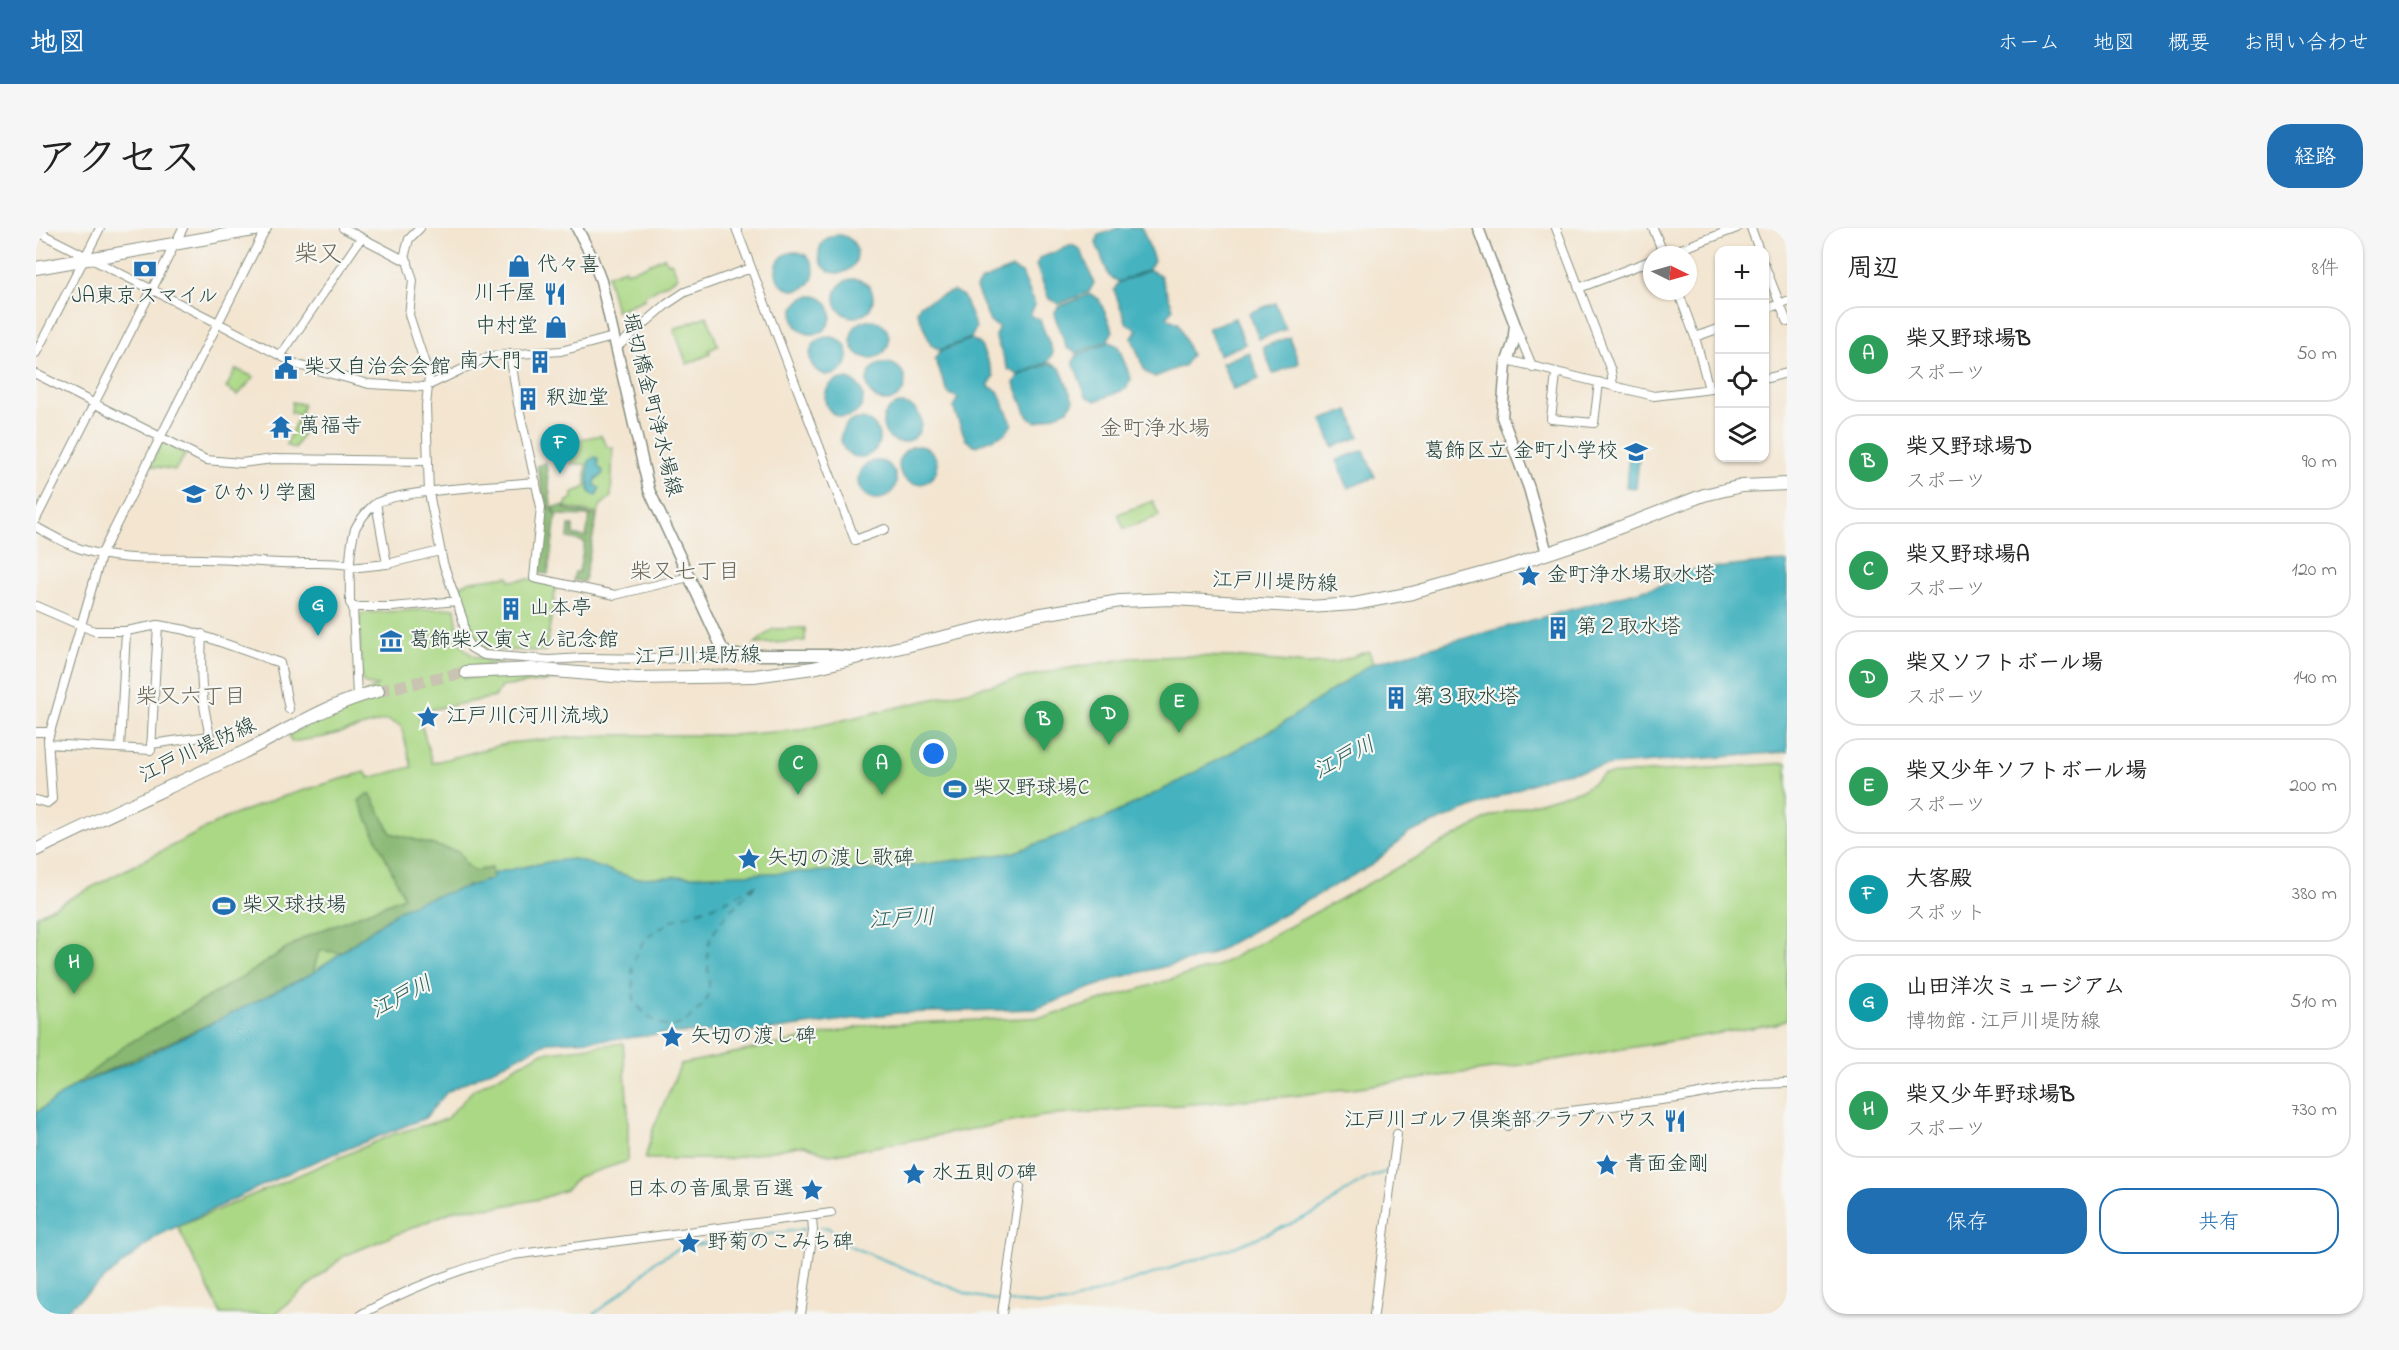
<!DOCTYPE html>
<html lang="ja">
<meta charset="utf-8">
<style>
body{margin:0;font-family:"Indie Flower","Klee One",sans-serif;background:#f6f6f6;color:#222}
.controls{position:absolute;right:18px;top:18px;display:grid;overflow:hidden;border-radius:12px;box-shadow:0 2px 4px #0004}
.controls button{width:54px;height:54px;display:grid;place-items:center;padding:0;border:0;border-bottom:2px solid #e0e0e0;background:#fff;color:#222;font:30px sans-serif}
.compass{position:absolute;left:1607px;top:18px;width:54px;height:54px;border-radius:50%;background:#fff;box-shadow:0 2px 4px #0004;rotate:95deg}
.you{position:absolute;left:898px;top:526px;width:21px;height:21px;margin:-15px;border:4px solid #fff;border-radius:50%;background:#1a73e8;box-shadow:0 0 0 9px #1a73e833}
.badge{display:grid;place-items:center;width:39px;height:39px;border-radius:50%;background:#1f6fb2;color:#fff;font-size:20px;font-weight:700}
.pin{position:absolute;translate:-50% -50px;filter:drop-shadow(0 2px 3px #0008)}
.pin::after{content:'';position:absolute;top:32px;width:21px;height:18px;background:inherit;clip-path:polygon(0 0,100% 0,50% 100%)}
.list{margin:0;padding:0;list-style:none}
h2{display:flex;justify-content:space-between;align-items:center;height:78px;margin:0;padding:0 24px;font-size:26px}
h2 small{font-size:20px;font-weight:400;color:#767676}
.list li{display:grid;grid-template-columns:39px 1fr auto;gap:18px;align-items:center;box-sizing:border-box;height:96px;margin:0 12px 12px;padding:0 12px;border:2px solid #e0e0e0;border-radius:24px}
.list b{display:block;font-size:22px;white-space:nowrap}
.list p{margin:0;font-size:20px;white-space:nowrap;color:#767676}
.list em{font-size:20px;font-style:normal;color:#767676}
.actions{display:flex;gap:12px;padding:18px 24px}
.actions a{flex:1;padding:14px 0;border:2px solid #1f6fb2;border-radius:24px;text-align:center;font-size:21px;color:#1f6fb2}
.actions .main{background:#1f6fb2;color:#fff}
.icon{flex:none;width:33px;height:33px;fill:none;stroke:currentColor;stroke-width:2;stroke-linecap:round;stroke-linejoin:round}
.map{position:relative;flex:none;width:1751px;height:1086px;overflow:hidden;border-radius:24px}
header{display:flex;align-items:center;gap:36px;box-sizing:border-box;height:84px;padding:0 30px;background:#1f6fb2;color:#fff}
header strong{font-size:28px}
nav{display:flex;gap:33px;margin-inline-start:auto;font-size:21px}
.intro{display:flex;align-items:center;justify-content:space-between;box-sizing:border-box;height:144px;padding:0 36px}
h1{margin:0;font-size:42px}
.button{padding:15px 27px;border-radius:24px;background:#1f6fb2;color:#fff;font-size:21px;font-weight:700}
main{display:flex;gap:36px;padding:0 36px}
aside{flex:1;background:#fff;border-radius:24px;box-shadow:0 2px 4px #0004}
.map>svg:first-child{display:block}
.green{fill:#abd885;stroke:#658a5c;stroke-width:1.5}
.forest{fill:#88b872;stroke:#547a53;stroke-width:1.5}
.water{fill:#44b2bf;stroke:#32787a;stroke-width:1.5}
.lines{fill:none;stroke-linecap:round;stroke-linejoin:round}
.stream{stroke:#44b2bf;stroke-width:2}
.ferry{stroke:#2a605e;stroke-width:1.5;stroke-dasharray:8 6;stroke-linecap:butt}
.secondary-tunnel{stroke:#c9c3b1;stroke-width:12;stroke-dasharray:12 6;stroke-linecap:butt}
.minor-casing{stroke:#899182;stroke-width:10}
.tertiary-casing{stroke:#899182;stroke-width:13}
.secondary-casing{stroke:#899182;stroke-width:14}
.minor{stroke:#fff;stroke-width:8}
.tertiary{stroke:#fff;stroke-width:10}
.secondary{stroke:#fff;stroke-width:12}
.labels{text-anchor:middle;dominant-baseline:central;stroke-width:4.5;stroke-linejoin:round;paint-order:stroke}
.poi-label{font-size:21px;fill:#1f3d34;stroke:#f6f6f2;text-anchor:start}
.street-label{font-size:21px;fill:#1f3d34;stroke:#f6f6f2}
.neighbourhood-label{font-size:22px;fill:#6b6554;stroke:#f6f6f2}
.water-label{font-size:22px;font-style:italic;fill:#2a605e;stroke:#f6f6f2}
.quarter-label{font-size:24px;fill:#6b6554;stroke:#f6f6f2}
</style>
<header>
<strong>地図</strong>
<nav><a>ホーム</a><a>地図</a><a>概要</a><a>お問い合わせ</a></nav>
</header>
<div class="intro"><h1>アクセス</h1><a class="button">経路</a></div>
<main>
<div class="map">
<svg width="1751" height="1086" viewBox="0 0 1751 1086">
<rect width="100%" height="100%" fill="#f6f6f2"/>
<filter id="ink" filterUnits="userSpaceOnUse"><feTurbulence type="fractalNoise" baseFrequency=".0167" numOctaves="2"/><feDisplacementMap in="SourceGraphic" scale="12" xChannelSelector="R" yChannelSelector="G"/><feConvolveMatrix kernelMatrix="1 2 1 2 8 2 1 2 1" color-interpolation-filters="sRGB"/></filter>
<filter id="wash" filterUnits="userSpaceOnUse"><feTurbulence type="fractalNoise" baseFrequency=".008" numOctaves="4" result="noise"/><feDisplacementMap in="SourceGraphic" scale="24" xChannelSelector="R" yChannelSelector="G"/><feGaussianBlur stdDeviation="1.35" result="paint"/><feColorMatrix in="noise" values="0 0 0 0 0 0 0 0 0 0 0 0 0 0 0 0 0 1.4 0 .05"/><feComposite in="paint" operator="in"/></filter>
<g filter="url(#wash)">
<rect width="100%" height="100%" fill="#f3e5d0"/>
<path class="green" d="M628,29L632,35L635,34L642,49L608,68L609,71L580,83L571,47L589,41L590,44L604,40Z
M671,88L682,118L673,122L674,126L651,136L638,101Z
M200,141L218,149L202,167L190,160Z
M256,174L267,176L265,185L270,198L259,221L250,217L261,192V185H255Z
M565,207L572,220H577L575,269L565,277L561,286L529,279L531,273L537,270L536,265L550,259V236H535L534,213Z
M126,214L150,226L139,242L114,238Z
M1117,273L1123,288L1088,301L1082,286Z
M473,348L474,353L492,351L520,357L510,423L455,422L435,412L432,391L421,360L435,353Z
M419,380C425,421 422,428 467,435L427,440L428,450L461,447L523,448V451L465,459L459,469L382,484L396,535L472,515L524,510L576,507H697L765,502L1016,443L1095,430L1146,428L1197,429L1273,436L1301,434L1333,423L1337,435L1241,499L1138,556L1065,592L976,625L850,641L598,650L538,631L517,633L459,645L456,651L362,683L277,745L105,830L38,858L0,885V688L190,590L242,570L329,544L333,550L376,539L365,498L351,492L288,509L255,514L253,507L341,458L329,456L325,451L323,388L327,385Z
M769,400V413L718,416L737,401Z
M1751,535V791L1740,796L1500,835L1257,868L1008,888L794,927L768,917L691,931H609L617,901L645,836L834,797L1010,789L1183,737L1456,588L1548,561L1567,547Z
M587,815L592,884V933L542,949L530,962L504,971L461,979L422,981L308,1028L239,1086H185L142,999L358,906L410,891L437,862L505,825Z"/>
<path class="forest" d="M510,234L515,278L520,289L512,346L503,345L510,278L501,238Z
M528,278L529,281L561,288L548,354L537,352L539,344H543L549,314L532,310L533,297L537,298V307L550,309L554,288L521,287L517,279Z
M331,566L335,567L355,605L423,624L430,637L438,643L455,640L456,651L384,673L362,683L305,724L283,723L277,745L208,780L38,858L88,818L208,748L269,709L368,669L323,573Z"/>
<path class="water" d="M1082,0H1106L1118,32L1113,41L1083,54L1073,48L1060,15L1063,7Z
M783 26a19 19 0 1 1 38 0a19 19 0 1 1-38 0Z
M1036,17L1045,22L1058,55L1053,64L1023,76L1013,71L1000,37L1004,30Z
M740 43a19 19 0 1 1 38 0a19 19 0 1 1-38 0Z
M976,40L986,45L999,77L994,87L1004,92L1017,125L1012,134L982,147L972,141L959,108L963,99L954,94L940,60L944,53Z
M1114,42L1124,47L1137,80L1131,90L1142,95L1155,127L1149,137L1119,149L1109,144L1096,110L1101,102L1091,96L1078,62L1082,55Z
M799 70a19 19 0 1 1 38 0a19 19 0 1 1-38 0Z
M917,63L927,68L940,100L935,110L904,122L895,117L881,83L885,76Z
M1054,66L1063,71L1077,103L1071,113L1041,125L1031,120L1018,86L1022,79Z
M757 87a19 19 0 1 1 38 0a19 19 0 1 1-38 0Z
M1239,75L1250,101L1223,111L1213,85Z
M1199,90L1209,116L1183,127L1172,100Z
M815 111a19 19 0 1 1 38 0a19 19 0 1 1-38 0Z
M1253,109L1263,135L1237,146L1227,119Z
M774 128a19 19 0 1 1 38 0a19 19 0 1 1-38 0Z
M935,111L944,116L958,148L952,158L962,163L976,196L970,205L940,218L930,212L917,179L922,170L912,165L899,131L903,124Z
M1073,114L1082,118L1095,151L1090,161L1060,173L1050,168L1037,134L1041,127Z
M1213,124L1223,151L1197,161L1186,135Z
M1014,135L1024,140L1037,172L1032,182L1001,194L992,189L978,155L982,148Z
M831 154a19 19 0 1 1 38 0a19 19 0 1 1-38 0Z
M789 170a19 19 0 1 1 38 0a19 19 0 1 1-38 0Z
M847 195a19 19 0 1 1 38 0a19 19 0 1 1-38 0Z
M1313,182L1323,209L1297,219L1286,192Z
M805 210a19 19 0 1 1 38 0a19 19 0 1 1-38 0Z
M863 237a19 19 0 1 1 38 0a19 19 0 1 1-38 0Z
M1328,222L1339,249L1312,260L1301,232Z
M1593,228L1603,229L1600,260L1590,259Z
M559,229L562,231V238L567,243L566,247L559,252V258L564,260L560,268L554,265C552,260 552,239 553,233Z
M822 252a19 19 0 1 1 38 0a19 19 0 1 1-38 0Z
M1751,334V524L1578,537L1517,547L1373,605L1336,637L1170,729L1084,749L999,781L861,785L719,804L634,805L582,811L512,814L411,864L389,890L263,940L121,1008L25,1086H0V885L38,858L105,830L277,745L362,683L384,673L456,651L458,645L517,633L538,631L598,650L850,641L976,625L1065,592L1138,556L1241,499L1337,435L1633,355L1637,344L1727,335Z"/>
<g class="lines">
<path class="stream" d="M783,999L793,1000L814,1018L934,1067L963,1073L1008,1077L1030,1075L1201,1018L1247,999L1287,981L1308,964L1330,951L1352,943
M558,1086L601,1052L618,1034L642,1021L657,1017L769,1001"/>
<path class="ferry" d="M720,657C704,674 681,692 673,715C668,731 678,757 669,775C666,779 659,784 656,788C633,810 615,793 598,774L596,737L609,710L637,692L686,675Z"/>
</g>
</g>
<g filter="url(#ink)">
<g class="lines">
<path class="secondary-tunnel" d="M342,463L430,444"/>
<g class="minor-casing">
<path id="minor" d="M307,0L372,34
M384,0L373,11L369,26L377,53L373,87L393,148L390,178L393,265L407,335L427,392L430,412L435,420L448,427L513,432L547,430L627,431L676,428L691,425
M700,0L819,312L849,301
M1520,0L1575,143L1577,157
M1617,0L1628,27
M1715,0L1723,22
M0,3L182,95L262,137L333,156L389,159L454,128L525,123L577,109
M1629,27L1701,0
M1728,36L1751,94
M1543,60L1616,32
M1642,63L1659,109L1673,161
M1728,82L1751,73
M1479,97L1497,140
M1659,109L1684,100
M580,120L631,76L649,64L715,40
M0,125L64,0
M474,125L482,176L505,279L498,350L579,367L653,349
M245,127L325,10
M1471,132L1618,168L1684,160
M0,146L170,232L205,235L238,231L391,233
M1520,146L1515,191L1558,195L1563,154
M1728,151L1751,145
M340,275L351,336
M0,291L147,0
M0,299C15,307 29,316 45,321C84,334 127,330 168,331C194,331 220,334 245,335C269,336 290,333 314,337
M314,340L351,336L404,323
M0,378L58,403H90L122,397L150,402L244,435L253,481
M317,379L314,375C314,351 312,324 319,301C322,294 333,280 339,276C359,262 471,257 500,254
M321,468L317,379H356L421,373
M0,504H14
M12,516L115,522L122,397
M115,516L174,508C165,470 164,445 166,406
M84,520L90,403
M0,572L11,575L16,571L12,511L66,325L230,0
M1471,898L1473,892L1485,889L1642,870L1718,856L1751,855
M326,1086C373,1060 425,1040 477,1027L795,985
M765,1086L777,1003L776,989
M966,1086L984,959
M1338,1086L1361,906"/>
</g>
<g class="tertiary-casing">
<path id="tertiary" d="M541,0L556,29L565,53L613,262L686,420L691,425L698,427H793L818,429
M1442,0L1479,97L1477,116L1470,136L1466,189L1493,260L1511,325"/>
</g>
<g class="secondary-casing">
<path id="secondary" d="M0,40L229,0
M430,444L495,441L601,450L718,448L777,440L1000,387L1084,373L1136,371L1273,379L1318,376L1376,365L1471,339L1551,312L1668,267L1706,258L1751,256
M0,622C68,588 137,558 206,525C251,503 293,475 342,463"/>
</g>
<use href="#minor" class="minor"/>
<use href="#tertiary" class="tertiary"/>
<use href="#secondary" class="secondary"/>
</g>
</g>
<defs>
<g id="shop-bare" transform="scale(1.8)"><path d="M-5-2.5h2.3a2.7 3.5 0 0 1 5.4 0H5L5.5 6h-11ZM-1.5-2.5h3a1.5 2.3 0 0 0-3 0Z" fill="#1f6fb2" stroke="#f6f6f2" stroke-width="2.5" paint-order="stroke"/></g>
<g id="bank-bare" transform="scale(1.8)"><path d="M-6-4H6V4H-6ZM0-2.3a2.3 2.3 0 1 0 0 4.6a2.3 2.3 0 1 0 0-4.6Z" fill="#1f6fb2" stroke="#f6f6f2" stroke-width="2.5" paint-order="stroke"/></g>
<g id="restaurant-bare" transform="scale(1.8)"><path d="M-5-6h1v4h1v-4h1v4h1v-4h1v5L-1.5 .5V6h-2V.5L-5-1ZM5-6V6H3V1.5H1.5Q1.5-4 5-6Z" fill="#1f6fb2" stroke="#f6f6f2" stroke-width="2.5" paint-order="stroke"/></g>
<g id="building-bare" transform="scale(1.8)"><path d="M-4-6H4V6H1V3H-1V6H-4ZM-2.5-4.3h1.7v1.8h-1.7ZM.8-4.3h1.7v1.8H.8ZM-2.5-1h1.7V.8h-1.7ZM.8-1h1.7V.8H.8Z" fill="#1f6fb2" stroke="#f6f6f2" stroke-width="2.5" paint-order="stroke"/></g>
<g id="civic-bare" transform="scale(1.8)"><path d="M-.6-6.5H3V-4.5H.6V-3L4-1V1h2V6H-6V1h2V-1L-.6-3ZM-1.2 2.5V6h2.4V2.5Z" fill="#1f6fb2" stroke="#f6f6f2" stroke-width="2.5" paint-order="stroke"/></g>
<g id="temple-bare" transform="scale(1.8)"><path d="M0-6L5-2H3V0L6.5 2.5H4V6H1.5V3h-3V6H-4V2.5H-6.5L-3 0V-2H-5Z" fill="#1f6fb2" stroke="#f6f6f2" stroke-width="2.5" paint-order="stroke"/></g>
<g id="school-bare" transform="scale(1.8)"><path d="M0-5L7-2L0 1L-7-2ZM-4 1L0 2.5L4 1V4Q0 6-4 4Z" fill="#1f6fb2" stroke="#f6f6f2" stroke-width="2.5" paint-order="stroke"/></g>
<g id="sight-bare" transform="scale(1.8)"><path d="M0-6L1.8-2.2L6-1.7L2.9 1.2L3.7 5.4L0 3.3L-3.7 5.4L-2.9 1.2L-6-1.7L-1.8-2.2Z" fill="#1f6fb2" stroke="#f6f6f2" stroke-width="2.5" paint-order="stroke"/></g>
<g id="museum-bare" transform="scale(1.8)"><path d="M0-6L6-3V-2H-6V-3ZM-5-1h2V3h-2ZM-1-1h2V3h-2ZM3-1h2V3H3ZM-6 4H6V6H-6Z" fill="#1f6fb2" stroke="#f6f6f2" stroke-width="2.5" paint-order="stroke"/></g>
<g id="stadium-bare" transform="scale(1.8)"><path d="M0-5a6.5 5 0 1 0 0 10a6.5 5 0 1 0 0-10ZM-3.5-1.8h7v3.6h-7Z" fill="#1f6fb2" stroke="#f6f6f2" stroke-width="2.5" paint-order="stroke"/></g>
</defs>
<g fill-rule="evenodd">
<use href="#shop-bare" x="483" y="38"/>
<use href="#bank-bare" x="109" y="41"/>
<use href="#restaurant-bare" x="519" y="66"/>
<use href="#shop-bare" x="520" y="99"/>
<use href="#building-bare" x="504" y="134"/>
<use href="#civic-bare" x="250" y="140"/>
<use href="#building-bare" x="492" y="171"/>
<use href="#temple-bare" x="245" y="199"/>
<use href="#school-bare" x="1600" y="224"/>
<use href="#school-bare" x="158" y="266"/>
<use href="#sight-bare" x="1493" y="348"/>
<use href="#building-bare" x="475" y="381"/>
<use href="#building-bare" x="1522" y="400"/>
<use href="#museum-bare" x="355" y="413"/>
<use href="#building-bare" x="1360" y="470"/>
<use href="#sight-bare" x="392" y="489"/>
<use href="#stadium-bare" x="919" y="561"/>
<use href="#sight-bare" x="713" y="631"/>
<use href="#stadium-bare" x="188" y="678"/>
<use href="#sight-bare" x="636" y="809"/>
<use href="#restaurant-bare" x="1639" y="893"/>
<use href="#sight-bare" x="1571" y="937"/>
<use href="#sight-bare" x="878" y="946"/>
<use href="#sight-bare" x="776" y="962"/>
<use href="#sight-bare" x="653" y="1015"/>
</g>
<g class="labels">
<g class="poi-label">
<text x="501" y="38">代々喜</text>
<text x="501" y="66" text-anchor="end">川千屋</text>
<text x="109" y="69" text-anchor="middle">JA東京スマイル</text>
<text x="502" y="99" text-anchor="end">中村堂</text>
<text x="486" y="134" text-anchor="end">南大門</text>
<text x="268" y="140">柴又自治会会館</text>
<text x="510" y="171">釈迦堂</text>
<text x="263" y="199">萬福寺</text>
<text x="1582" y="224" text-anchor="end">葛飾区立 金町小学校</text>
<text x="176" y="266">ひかり学園</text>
<text x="1511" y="348">金町浄水場取水塔</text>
<text x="493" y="381">山本亭</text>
<text x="1540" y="400">第２取水塔</text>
<text x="373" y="413">葛飾柴又寅さん記念館</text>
<text x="1378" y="470">第３取水塔</text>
<text x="410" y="489">江戸川(河川流域)</text>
<text x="937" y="561">柴又野球場C</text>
<text x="731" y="631">矢切の渡し歌碑</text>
<text x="206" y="678">柴又球技場</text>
<text x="654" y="809">矢切の渡し碑</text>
<text x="1621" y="893" text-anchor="end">江戸川ゴルフ倶楽部クラブハウス</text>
<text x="1589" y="937">青面金剛</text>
<text x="896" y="946">水五則の碑</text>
<text x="758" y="962" text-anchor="end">日本の音風景百選</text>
<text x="671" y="1015">野菊のこみち碑</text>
</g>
<g class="street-label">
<text transform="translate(615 177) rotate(76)">堀切橋金町浄水場線</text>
<text transform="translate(1239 355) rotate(2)">江戸川堤防線</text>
<text transform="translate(662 429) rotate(-1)">江戸川堤防線</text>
<text transform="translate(162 523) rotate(-25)">江戸川堤防線</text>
</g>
<g class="neighbourhood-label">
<text x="1119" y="202">金町浄水場</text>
<text x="649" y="345">柴又七丁目</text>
<text x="155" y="470">柴又六丁目</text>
</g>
<g class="water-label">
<text transform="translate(1309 531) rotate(-27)">江戸川</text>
<text transform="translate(866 692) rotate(-3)">江戸川</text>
<text transform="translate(366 770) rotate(-27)">江戸川</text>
</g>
<g class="quarter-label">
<text x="282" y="27">柴又</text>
</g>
</g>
</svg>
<div class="controls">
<button>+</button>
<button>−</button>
<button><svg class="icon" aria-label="locate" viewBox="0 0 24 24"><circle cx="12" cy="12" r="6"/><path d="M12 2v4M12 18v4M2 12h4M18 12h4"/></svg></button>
<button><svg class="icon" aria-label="layers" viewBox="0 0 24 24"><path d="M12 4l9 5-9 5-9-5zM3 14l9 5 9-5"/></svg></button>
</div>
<svg class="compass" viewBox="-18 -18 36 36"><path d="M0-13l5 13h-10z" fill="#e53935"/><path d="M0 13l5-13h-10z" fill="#767676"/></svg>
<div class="you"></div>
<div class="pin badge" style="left:846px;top:567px;background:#2e9e5b">A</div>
<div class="pin badge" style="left:1008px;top:523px;background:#2e9e5b">B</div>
<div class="pin badge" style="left:762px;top:567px;background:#2e9e5b">C</div>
<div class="pin badge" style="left:1073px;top:517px;background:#2e9e5b">D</div>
<div class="pin badge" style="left:1143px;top:505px;background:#2e9e5b">E</div>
<div class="pin badge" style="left:524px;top:246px;background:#0f9aa8">F</div>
<div class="pin badge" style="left:282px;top:408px;background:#0f9aa8">G</div>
<div class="pin badge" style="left:38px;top:766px;background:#2e9e5b">H</div>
</div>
<aside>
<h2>周辺<small>8件</small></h2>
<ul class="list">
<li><span class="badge" style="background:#2e9e5b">A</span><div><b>柴又野球場B</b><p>スポーツ</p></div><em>50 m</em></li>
<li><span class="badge" style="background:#2e9e5b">B</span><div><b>柴又野球場D</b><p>スポーツ</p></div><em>90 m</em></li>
<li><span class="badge" style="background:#2e9e5b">C</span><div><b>柴又野球場A</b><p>スポーツ</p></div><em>120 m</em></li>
<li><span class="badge" style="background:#2e9e5b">D</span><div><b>柴又ソフトボール場</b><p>スポーツ</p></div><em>140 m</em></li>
<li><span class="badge" style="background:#2e9e5b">E</span><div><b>柴又少年ソフトボール場</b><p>スポーツ</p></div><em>200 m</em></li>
<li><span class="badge" style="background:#0f9aa8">F</span><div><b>大客殿</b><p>スポット</p></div><em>380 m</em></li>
<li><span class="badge" style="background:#0f9aa8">G</span><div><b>山田洋次ミュージアム</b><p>博物館 · 江戸川堤防線</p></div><em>510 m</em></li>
<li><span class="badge" style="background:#2e9e5b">H</span><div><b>柴又少年野球場B</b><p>スポーツ</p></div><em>730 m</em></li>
</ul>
<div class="actions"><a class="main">保存</a><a>共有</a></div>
</aside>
</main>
